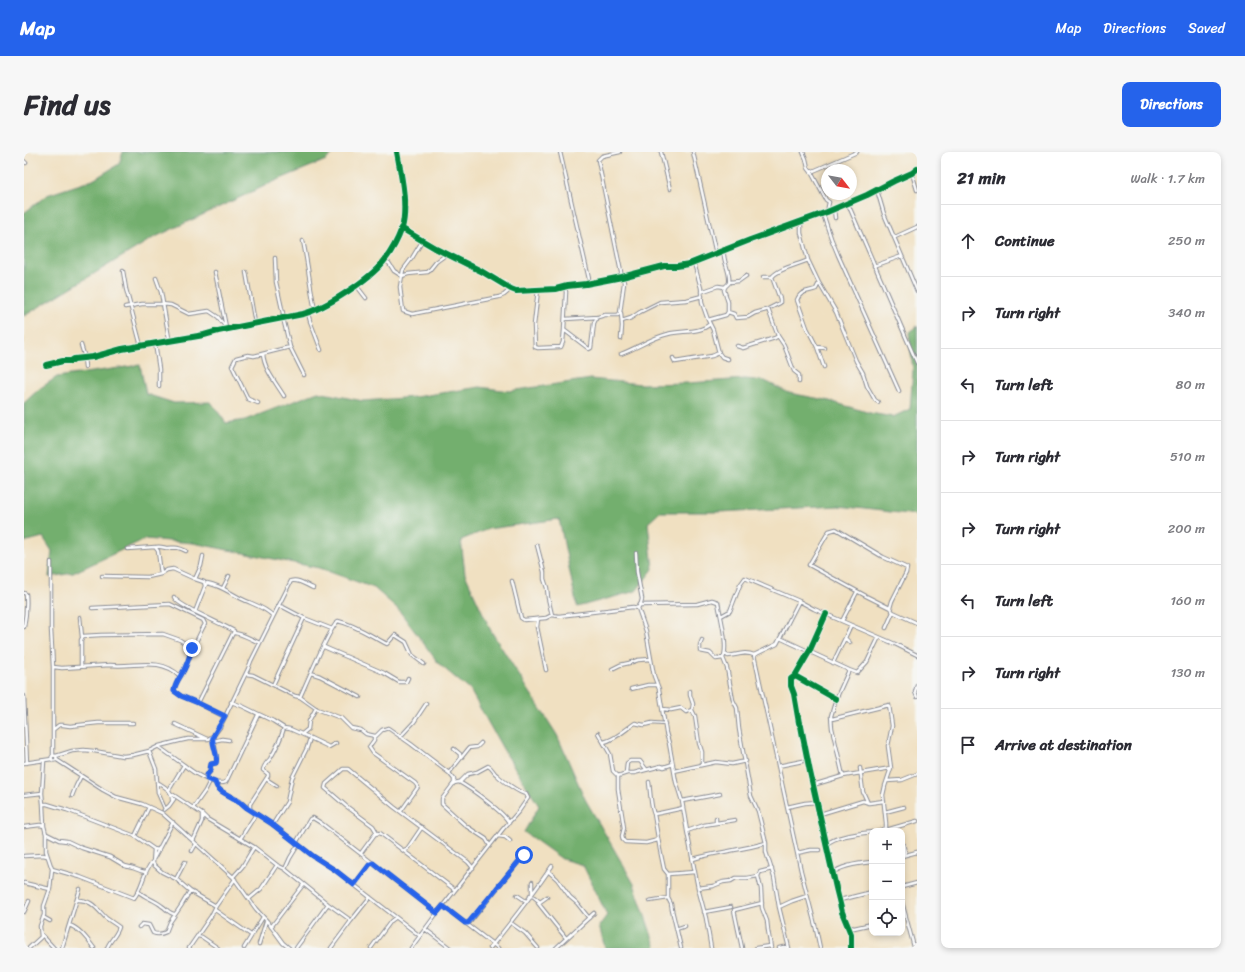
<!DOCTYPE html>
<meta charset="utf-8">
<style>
body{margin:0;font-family:Sriracha,sans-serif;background:#f7f7f7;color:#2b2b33}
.controls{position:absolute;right:12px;bottom:12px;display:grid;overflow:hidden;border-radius:8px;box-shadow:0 2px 6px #0003}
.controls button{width:36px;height:36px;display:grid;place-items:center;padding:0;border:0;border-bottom:1px solid #e1e1e2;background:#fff;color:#2b2b33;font:20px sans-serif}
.compass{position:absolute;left:797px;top:12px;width:36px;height:36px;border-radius:50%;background:#fff;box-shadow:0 2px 6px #0003;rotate:121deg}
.stop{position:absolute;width:12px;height:12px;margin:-9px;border:3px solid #2563eb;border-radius:50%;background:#fff}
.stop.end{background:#2563eb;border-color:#fff;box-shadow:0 1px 4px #0008}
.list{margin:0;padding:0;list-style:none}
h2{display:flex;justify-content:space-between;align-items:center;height:52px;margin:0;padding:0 16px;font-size:17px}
h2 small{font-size:13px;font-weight:400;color:#7c7c81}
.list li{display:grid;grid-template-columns:26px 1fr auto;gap:12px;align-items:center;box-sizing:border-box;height:72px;padding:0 16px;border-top:1px solid #e1e1e2}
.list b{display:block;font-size:15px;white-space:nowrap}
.list em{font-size:13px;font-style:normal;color:#7c7c81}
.icon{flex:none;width:22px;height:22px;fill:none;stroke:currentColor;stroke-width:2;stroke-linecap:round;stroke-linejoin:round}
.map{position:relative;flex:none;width:893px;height:796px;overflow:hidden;border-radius:8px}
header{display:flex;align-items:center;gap:24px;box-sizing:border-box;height:56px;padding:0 20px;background:#2563eb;color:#fff}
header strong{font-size:19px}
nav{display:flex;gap:22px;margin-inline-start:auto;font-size:14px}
.intro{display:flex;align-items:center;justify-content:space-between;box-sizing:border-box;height:96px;padding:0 24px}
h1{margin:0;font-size:28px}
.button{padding:10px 18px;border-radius:8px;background:#2563eb;color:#fff;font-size:14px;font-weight:700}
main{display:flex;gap:24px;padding:0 24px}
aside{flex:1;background:#fff;border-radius:8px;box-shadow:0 2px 6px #0003}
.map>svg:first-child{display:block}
.forest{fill:#73af6e;stroke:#476f66}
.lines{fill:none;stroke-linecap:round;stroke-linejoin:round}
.minor-casing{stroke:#868890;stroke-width:4.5}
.minor{stroke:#fff;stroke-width:2.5}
.cycleway-casing{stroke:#f6f6f2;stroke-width:8}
.cycleway{stroke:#00873e;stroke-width:6}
.route{stroke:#2563eb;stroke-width:5}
</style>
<header>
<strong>Map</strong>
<nav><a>Map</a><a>Directions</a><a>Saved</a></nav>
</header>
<div class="intro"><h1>Find us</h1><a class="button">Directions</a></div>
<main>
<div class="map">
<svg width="893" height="796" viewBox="0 0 893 796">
<rect width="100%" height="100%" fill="#f6f6f2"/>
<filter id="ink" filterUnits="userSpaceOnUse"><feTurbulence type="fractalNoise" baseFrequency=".025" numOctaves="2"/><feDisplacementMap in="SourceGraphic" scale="8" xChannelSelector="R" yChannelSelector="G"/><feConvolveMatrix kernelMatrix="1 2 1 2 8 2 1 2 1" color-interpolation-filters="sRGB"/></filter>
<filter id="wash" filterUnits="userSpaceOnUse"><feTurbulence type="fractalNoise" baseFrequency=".012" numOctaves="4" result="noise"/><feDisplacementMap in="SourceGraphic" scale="16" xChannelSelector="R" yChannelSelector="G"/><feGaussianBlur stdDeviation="0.9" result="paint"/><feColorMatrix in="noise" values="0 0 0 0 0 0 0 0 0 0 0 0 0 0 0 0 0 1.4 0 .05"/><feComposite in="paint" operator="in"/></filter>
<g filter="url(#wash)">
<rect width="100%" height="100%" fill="#f0e0c1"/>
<path class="forest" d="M99,0H311L302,8L249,30L129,86L0,164V61L23,43L69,28L95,12Z
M893,174V363L814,354L695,360H636L624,371L629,417L612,439L553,455L535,367L464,377L437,388L441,422L467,479L533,583L561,647L610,732L632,796H581L575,774L583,763L559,713L538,707L500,680L515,654L479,597L446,538L415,512L374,457L350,436L295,416L169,391L121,387L49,421L25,425L28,399L19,385L0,390V251L15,237L33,225L116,213L122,242L150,251L187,250L202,271L221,268L294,240L339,249L391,245L456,235L485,239L567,227L617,232L665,231L721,227L741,229L765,241L802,248L846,261L869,265L886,257L889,219L885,180Z"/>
</g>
<g filter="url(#ink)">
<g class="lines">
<g class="minor-casing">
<path id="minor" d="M536,0L565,127L563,132
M596,0L578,4L574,8L598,125
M637,0L646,37
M669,0L692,102
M779,0L782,7L784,16L787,20L802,48L805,50L803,60
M0,9L2,11
M787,20L833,0
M888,21L893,38
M853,38L860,62L893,139
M824,52L893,211
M810,57L811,66
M799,62L807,86L814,103L875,239
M777,69V81L784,108L795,131L812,160L832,209L839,221L843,234L851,248L854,250
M377,76L411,96L457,119L487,137L492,139L532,137L543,134L562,132L598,125L640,114H653L665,112L726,88L803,60L843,43L870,29L888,21L893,17
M871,85L893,75
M399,88L388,106L379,118L376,135L379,159L388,162L475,145L480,143L487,137
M279,89C284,112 286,135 291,158
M700,98C698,109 707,119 705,131L701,135L700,138L704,150V160
M251,106L252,130L260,166
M360,109L365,111L370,119L378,124
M670,111L677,136L678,151L684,168L689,178L695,201L698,205L704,207
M850,114L878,104
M99,119L102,137L117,194
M191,120L202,175
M222,120L231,171
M378,124L384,122L404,120L412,110L423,102
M739,125H748C755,116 774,113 784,108
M132,126L137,140L145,186L146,189
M706,130L715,129L722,124
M795,131L792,137C784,140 777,138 773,148L783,176L793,195L800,215
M332,133L342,146
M541,135L542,140L540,178L565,197L567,196L570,171L573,165
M514,138L510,173L511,195L514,196L537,195L539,190L540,178
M677,140L694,134L701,135
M101,155L118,152H138L147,153L165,162L185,159L194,165L203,177
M744,157L754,184L760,193L770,219L775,223V230
M704,160L710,162L712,166L724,165L731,161L742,158L756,151V147L748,125
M284,161L286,169L297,198
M541,167L574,165L581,163H594L596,161L600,131L599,124
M684,168L702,163L704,160
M598,169L607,166L616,160L636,150L663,148L678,144
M597,187L598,174L597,161
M131,191L135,217V234
M57,193L61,206
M713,194L719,196L751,186L754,184
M266,195L280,223
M793,195L801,196
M239,202C240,217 252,231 260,244
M597,202C613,196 627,186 644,182C657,178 675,182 686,172
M60,206L61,215
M649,206L651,210L688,204L695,201
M22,213L39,209H47L50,207L69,205L98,197L180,183L194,179L279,162C302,156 346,127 360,109C368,99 374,87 378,76C384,54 377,22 373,0
M234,251L224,247L208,214L212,206L224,203L230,204L266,195L259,166
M513,393L520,420V427L523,436L524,446L528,463
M132,395C136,394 138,395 142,396C151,396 152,394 162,399
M103,397L131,395L134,399L137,422
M612,401L613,420L618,447L617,451L614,456L622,479L630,524L635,537L642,581L645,591L652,630L658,649L663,679L674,736L682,766L687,796
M179,404L177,414L171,427L180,430L181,434
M27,410V477L29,515
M78,424L124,425L137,422L143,418L149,417L171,427
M488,429L497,466L500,468L522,466L528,463L535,464L609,455L614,456
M199,436L205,424
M0,441L2,442C3,453 2,464 0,475
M150,445C153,454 199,472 210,479V481
M617,453L673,452L688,448L694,450C696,463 705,495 699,506L703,516L709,548L713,556L715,577L727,644L734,659L742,691V700L750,725L755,755L765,796
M254,454L259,455L280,466L308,477
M68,456L146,452L179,468L181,472C173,486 167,501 161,516C158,524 151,530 150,539L157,544L174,551L201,565
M866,456L868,449L882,421L883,416L859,405L812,377L805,379L785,413L842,444L866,456L869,460
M171,460L181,434L183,431C196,433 206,441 218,447C228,452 241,455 249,464
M802,462L785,500L771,524L812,547L771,524L767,527V534L770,542L775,571L777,574L779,585L786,620L812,736L818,760L827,782V796
M697,464L706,459L716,433L721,426L775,449L790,457L871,492L893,503
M56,465L58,485
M514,467L513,475L522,518
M818,469L833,440
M862,476L869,460L893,471
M756,486L825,518L812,547L807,564L808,576L819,624L789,633
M678,488L676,493V499L686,501L692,507L699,506
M826,491L821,486L827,473
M300,495L360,521L375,530H382L384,526
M701,502L704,504C713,503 721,499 730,503L753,492L775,449
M730,503L777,719L792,777L796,796
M809,511L821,486
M57,514V488L59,484L77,483L139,482L156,488L168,496
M588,517L596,513L605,511L614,508L627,507
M825,518L833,521L843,510L854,487
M287,521L296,524L336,545
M222,522L229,523L271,544L276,545L293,557L317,566L327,576L337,578L342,582L351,584
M249,533L280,466
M893,533L891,540L893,545
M607,537L624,533H633
M666,539V543L669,552L668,558L671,564L675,591L678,600V613
M0,544L3,611
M276,545C282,532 306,475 314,469C332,473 347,484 363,492L371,483L382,490L388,503L400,512
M207,550L218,554L249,569L260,576L266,577L282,584L303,594L305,595L312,591
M174,551L209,481C216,480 228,488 236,491
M639,557L647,558L657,556L662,560L668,558
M808,567L865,553L868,574L864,594L867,616L861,634L859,643L862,671V679
M151,572L183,587
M260,576C257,586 252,597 246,607C243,610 240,613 239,618L244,622V624L226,652V656L227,658L252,675L289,704L311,718L396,784
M30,577L35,573H39L46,574L74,571H109
M574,581L586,602L589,619L594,624V637L600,676L598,684L599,688L601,690L622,691L634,688
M278,582L284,577L285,569L292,556
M376,585L390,570L402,552
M189,589L198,587L205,588
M580,590C591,588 602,577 611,571L620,573L628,571L641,572
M135,595L160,613L145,638
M430,597L436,602V606
M125,599L132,617L134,641L141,657
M27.5 606a2.5 2.5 0 1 1 5 0a2.5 2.5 0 1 1-5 0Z
M29,604V515L38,516L86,513C110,516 135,504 156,524
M32,604L48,599L60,598L70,599L99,604L109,603L125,599L135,594L155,589L164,587H184L189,584L196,575L224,517L227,509L267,429C275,427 282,433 289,436
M33,608L79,638L92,645L118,652L138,661L209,725L232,757L243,769L259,791L265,796
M20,609L18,641L19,652H23L43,658L111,684L130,697L135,698
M0,611L28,607
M160,613C168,620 191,635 202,630L234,563
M754,614L784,608
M836,616L839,640L844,651
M650,619L692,610L708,612L722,609
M425,621L445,596L453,595L457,591
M602,621L603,611L606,609H616L622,617
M594,624L603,621H610L637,614L640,615L649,612
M819,624L867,616
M183,627V623L187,618L186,617L187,612L192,611C194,601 189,593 189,584
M242,627L253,634
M863,629L878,628L893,622
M133,630C141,635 148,638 148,648
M625,630C626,637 627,657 630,662L636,698L640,717L644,722V746L647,752L648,758L657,796
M191,631C195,641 208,644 217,650C221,653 222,656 227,658
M430,631L418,647V652L442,674L462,687L466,694
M430,631L435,630C446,636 481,661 485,671
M148,642L178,662L183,667L230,695L253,713L261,717L304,752L325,767L327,769L307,796
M0,643L18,641
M48,644L52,634L57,624
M658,649L696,642
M19,652L20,674
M763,655L781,651L793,650
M169,656L181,639L186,629
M140,658L145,654L150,647
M377,659L394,635L391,631L349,601L345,595L350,588V586L358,578L364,576L387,592L425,621L430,627V631
M861,660L880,655
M630,662L636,661L659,656
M796,662L839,649L845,651L860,649
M692,671V666
M249,672L263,650L268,626L283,596L286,586
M0,675L16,673L20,674L22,682V699L28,717L26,737L20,754V763L16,774L17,785L5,796
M862,678L893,669
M663,679L680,673L711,668
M854,679L862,676
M23,682L35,688L43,689L58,696L86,705L101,714L109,716L117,719L121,720
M352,682V679L349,674L322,654L301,636L302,632L319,617H324L370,655L444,710L449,716
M111,684L125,655
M474,684L481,685L486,689
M216,687L232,662
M169,689L178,669V662
M272,691L286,667L289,666L297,671L413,761
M803,692C813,683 835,682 848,680
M130,697L129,711L130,713L138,720L152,727L166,739L192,754
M380,698L383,697L398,675
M168,699L172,692
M337,701L351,682L356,681L431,738
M773,701L787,698H795
M879,703L881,700L879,692
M0,704L19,703L23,704
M878,704L893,700
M130,706L149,670
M669,707C693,700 717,698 742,691
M28,717L56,725L110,746C119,735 119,719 129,709
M261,717L266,706L274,693
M524,719L533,727L546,745L553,751L565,766
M809,721C817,714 837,711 848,710
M644,722L671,720
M734,724L737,737L738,756L743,769L744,778L747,796
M209,725L218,715L230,695
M152,727L161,710
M0,731L26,737
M330,733L346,712L349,711
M878,735L893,731
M674,736L689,734L699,730L707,729L712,726H723L734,724L736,720L748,717
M115,740C122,746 131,748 138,754C143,757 145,762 151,762
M508,741V730
M493,743L502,749
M506,743L510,745L516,750L523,745
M225,747L237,737L253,713
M53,748C67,747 73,757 82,766C86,769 91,772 95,775C93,783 86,788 83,796
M816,748L848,740
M625,749L644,746
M878,750L890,795
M514,751L542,786
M419,754L474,796
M755,755L768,749L783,744
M191,758L227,783
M0,760L5,749
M680,760L707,755
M19,765L26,769
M327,769L346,745
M441,771L446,770L503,699
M487,771L501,781L514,796
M45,773C55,776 63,787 70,796
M823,774L830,776L848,772
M115,775L118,772L125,773L129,781C134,783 138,782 142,780L146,770L157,754L166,739
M247,775L279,733
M401,777L426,796
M652,777L661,774
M17,782L30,796
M174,784L178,785L194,796
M235,792L242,769
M38,796L56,737
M165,796L187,764L192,754L211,727
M220,796L239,765
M272,796L304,752
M347,796L367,769L371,766
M387,796L413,761L479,677L495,659L504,646L502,642C495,641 479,629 473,623C469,621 469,616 464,614L453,620L444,622L436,630
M466,796C488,769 509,742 528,714
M532,796L570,761
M718,796L710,758L738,751
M732,796L746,794
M755,796L760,795L765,796"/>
</g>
<use href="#minor" class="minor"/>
<g class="cycleway-casing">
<path id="cycleway" d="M377,76L411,96L457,119L487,137L492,139L532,137L543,134L562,132L598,125L640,114H653L665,112L726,88L803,60L843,43L870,29L888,21L893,17
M22,213L39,209H47L50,207L69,205L98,197L180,183L194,179L279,162C302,156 346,127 360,109C368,99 374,87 378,76C384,54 377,22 373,0
M802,462L785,500L771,524L812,547L771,524L767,527V534L770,542L775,571L777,574L779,585L786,620L812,736L818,760L827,782V796"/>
</g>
<use href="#cycleway" class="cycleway"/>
</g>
</g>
<g class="lines" filter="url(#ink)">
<path class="route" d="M168,496C166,503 163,512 160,518C156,525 151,531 150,539L157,544L174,551L201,564C198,570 190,581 189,585C187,594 195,602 192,611L187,612L186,617L187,618L183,623V627L191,630L193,635L197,639L216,650L223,656L248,672L289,704L311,718L330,733L346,712L349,711L413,761L419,754L441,771H444L500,703"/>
</g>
</svg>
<div class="controls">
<button>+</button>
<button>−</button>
<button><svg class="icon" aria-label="locate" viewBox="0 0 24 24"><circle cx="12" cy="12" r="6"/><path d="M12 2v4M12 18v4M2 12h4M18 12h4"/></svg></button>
</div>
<svg class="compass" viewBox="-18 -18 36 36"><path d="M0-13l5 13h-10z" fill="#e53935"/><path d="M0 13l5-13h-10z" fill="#7c7c81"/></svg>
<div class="stop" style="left:500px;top:703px"></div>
<div class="stop end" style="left:168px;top:496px"></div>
</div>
<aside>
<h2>21 min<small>Walk · 1.7 km</small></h2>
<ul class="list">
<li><svg class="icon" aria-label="ahead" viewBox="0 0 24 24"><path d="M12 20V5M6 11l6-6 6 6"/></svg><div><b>Continue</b></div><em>250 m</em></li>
<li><svg class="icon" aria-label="right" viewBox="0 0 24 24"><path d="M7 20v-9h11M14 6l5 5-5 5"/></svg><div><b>Turn right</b></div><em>340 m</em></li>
<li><svg class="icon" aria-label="left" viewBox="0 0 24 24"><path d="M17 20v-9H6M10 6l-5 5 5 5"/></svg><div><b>Turn left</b></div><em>80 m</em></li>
<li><svg class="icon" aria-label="right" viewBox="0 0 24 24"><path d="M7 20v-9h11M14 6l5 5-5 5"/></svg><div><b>Turn right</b></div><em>510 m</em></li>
<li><svg class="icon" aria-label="right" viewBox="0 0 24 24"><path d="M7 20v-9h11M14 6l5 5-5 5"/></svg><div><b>Turn right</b></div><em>200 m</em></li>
<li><svg class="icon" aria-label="left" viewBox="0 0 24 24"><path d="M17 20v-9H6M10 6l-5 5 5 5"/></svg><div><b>Turn left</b></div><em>160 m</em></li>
<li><svg class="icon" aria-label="right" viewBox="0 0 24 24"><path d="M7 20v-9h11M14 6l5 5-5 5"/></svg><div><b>Turn right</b></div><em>130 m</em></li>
<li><svg class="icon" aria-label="arrive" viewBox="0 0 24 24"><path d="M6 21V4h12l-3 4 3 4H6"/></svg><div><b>Arrive at destination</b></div></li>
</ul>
</aside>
</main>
